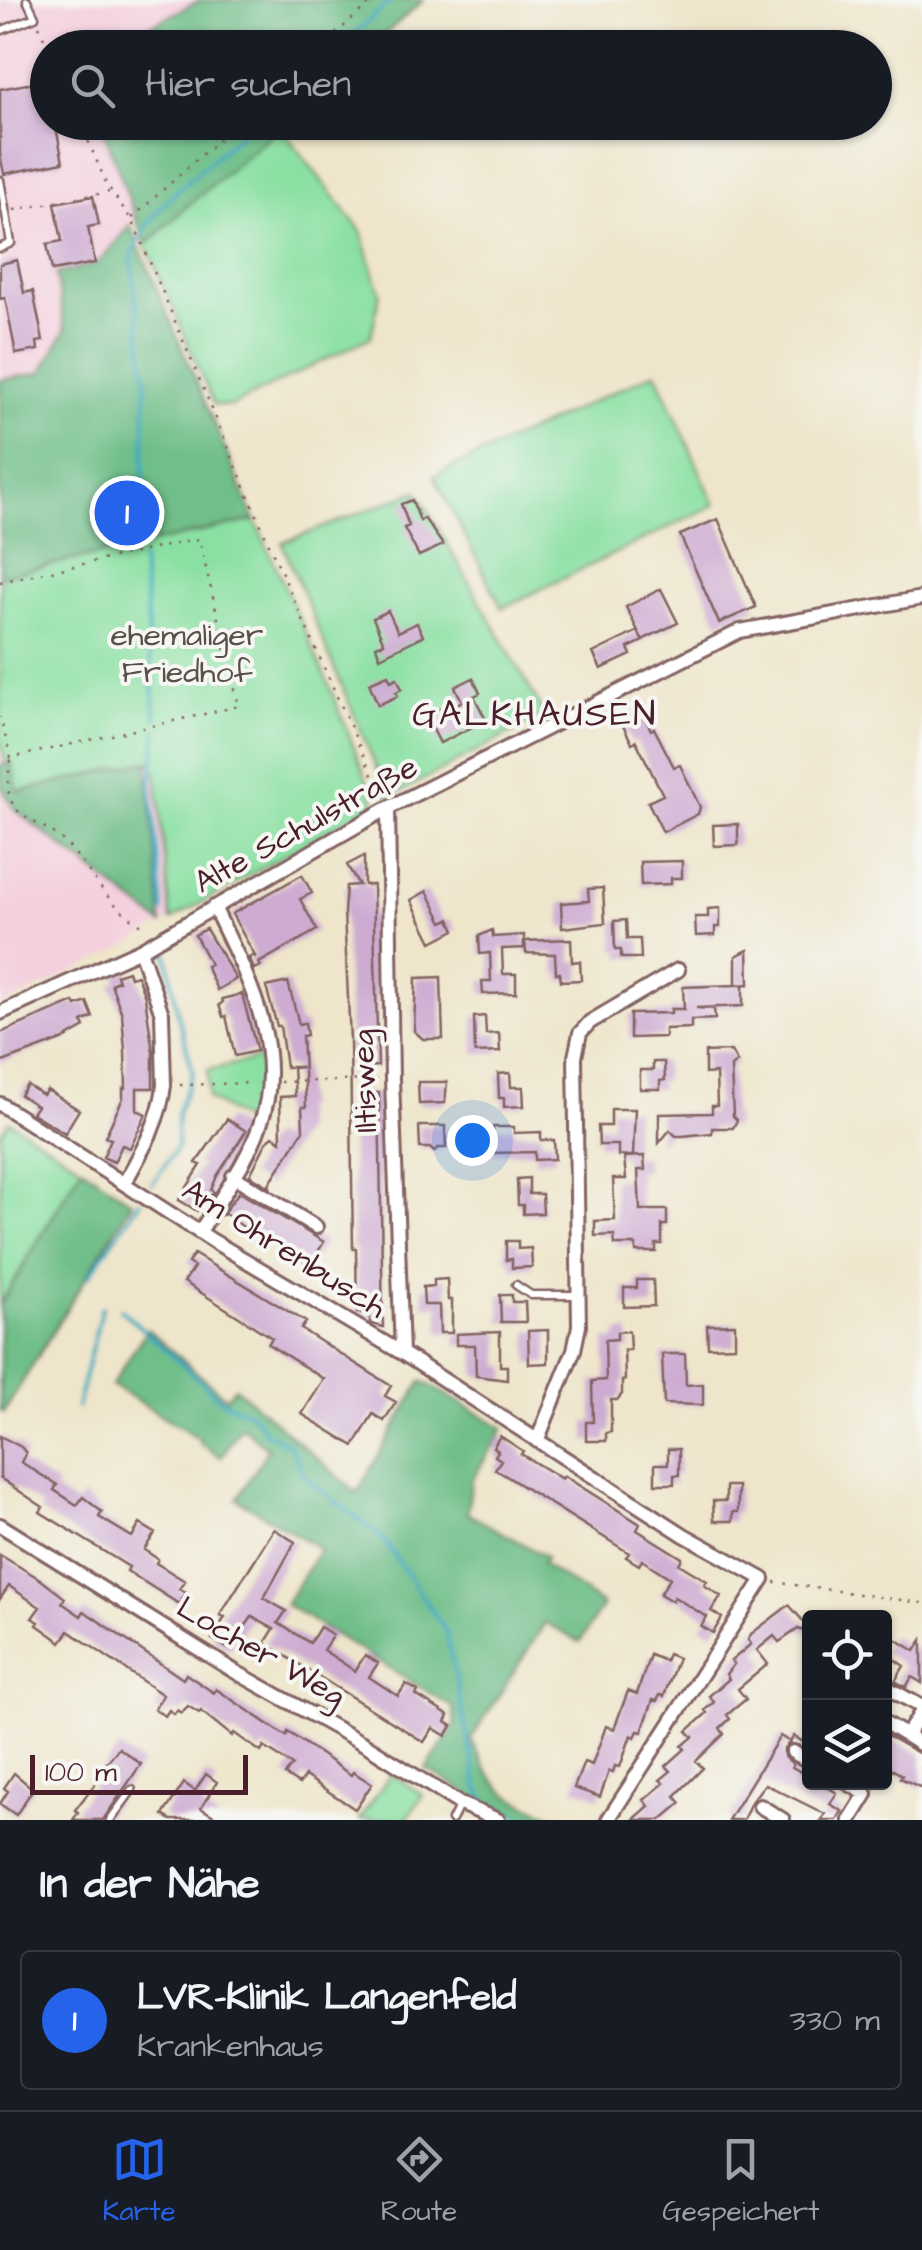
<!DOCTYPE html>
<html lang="de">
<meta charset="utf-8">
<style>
body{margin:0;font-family:"Architects Daughter",sans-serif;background:#20242c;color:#f1f3f6}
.controls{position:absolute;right:30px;bottom:30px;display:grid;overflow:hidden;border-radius:10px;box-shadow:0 2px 8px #0004}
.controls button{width:90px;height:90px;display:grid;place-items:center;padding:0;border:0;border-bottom:2px solid #363941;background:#171b24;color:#f1f3f6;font:50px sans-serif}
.scale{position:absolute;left:30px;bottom:25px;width:218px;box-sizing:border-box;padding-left:10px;border:5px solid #4a1f2b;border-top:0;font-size:28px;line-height:35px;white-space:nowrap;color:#4a1f2b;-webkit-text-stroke:8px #f6f6f2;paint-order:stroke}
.you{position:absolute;left:472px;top:1140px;width:35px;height:35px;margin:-25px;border:8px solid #fff;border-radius:50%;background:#1a73e8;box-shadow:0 0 0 15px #1a73e833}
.badge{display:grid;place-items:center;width:65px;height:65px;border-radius:50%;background:#2563eb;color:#fff;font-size:32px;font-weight:700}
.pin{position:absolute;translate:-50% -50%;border:5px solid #fff;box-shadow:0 2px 10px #0006}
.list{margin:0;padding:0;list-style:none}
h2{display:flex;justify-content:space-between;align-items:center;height:130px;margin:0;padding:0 40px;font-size:42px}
h2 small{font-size:32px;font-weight:400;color:#9ea1a6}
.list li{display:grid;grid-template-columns:65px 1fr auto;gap:30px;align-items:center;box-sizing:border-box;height:140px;margin:0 20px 20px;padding:0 20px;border:2px solid #363941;border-radius:10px}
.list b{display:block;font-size:38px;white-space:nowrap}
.list p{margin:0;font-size:32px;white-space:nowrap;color:#9ea1a6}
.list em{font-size:32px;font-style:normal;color:#9ea1a6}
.icon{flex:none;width:55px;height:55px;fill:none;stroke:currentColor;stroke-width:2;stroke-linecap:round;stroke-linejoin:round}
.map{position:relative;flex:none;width:922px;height:1820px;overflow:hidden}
.search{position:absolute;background:#171b24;box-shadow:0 2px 8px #0004;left:30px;right:30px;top:30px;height:110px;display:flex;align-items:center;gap:25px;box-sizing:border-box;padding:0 35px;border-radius:55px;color:#9ea1a6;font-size:38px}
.sheet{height:290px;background:#171b24}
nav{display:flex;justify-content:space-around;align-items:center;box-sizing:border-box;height:140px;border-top:2px solid #363941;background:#171b24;font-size:28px;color:#9ea1a6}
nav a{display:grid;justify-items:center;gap:5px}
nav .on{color:#2563eb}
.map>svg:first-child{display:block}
.built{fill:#f4cfde}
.green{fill:#8ae0a3;stroke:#6a8067;stroke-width:2.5}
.forest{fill:#6fbe89;stroke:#5c6e5a;stroke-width:2.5}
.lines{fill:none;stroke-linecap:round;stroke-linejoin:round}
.stream{stroke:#40a9c0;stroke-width:4}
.building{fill:#ceacd2}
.lane-casing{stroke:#836463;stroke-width:11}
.street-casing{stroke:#836463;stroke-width:18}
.path{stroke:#836463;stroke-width:2.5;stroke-dasharray:2.5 8;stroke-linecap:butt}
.lane{stroke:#fff;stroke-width:6}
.street{stroke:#fff;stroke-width:12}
.labels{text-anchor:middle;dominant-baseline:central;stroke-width:8;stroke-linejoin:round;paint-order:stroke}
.park-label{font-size:32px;fill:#5a4f49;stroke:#f6f6f2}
.street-label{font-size:32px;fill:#4a1f2b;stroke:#f6f6f2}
.neighbourhood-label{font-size:35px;letter-spacing:2.5px;fill:#4a1f2b;stroke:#f6f6f2}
</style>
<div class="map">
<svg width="922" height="1820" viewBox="0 0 922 1820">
<rect width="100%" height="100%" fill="#f6f6f2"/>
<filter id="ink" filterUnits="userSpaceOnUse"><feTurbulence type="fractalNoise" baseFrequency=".01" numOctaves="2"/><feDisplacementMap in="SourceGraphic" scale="20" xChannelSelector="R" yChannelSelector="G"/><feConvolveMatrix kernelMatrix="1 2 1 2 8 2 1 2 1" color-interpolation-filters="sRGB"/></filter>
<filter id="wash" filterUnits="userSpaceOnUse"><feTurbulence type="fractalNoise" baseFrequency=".0048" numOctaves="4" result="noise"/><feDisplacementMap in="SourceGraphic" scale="40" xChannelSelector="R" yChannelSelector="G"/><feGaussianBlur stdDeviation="2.25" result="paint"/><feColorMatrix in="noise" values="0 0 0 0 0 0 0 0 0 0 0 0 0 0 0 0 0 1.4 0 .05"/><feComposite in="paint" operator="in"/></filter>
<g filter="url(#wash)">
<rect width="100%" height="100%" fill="#eee5ca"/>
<path class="built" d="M0,0H378L325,47L48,48V122L243,123L131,224L376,803L118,950L1,1006Z"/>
<path class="green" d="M280,127L361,231L380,293L371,337L231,406L214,405L146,245L187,206Z
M656,372L715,505L502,608L434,476Z
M417,491L545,715L389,798L282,543Z
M255,520L329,685L376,803L171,920L156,772L149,762L17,792L12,763L6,764L0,741V576Z
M261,1058V1094L252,1126L208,1098V1070Z
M9,1121L82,1167L0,1305V1134Z
M391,1774L423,1795L406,1820H359Z"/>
<path class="forest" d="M201,0H424L370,47H108Z
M101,123V122L285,123L187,206L146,245Z
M130,225L255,520L0,576V380L41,373L65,331L56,274L97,264Z
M148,761V772L162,924L14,809L0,784V765L11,763L18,792Z
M82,1167L132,1202L4,1412L0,1410V1305Z
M147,1329L226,1398L235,1387L357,1493L422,1381L504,1428L472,1480L467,1513L546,1557L542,1564L603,1605L580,1642L545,1623L471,1739C498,1797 505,1796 564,1820H525L481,1801L426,1769L455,1725L453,1707L285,1604L320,1549L237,1499L268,1449L241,1426L221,1457L199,1443L200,1439L112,1385Z"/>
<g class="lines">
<path class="stream" d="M338,48L392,0
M142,544L146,377L131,257L147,225L169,198L254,122
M142,560L156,719
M157,731L151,784L163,911
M152,1184L177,1147V1114L193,1072L179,1019L165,943
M89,1276L140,1201
M120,1309L224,1402L253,1415L265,1432L290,1445L305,1477L383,1539L446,1631L478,1788L487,1804L527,1820
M77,1407L102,1307"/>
</g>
<g id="blocks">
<path class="building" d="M48,80V122H55L63,162L4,174L0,154V89Z
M93,196L99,225L88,227L95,263L52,271L47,244L62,241L55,203Z
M17,260L24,293L33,291L43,341L37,342L38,350L16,354L5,298L0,299V264Z
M412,500L420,521L424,518L443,545L419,556L404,528L409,526L401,504Z
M718,519L756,607L719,623L680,535Z
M661,589L678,623L642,640L638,631L643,641L628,648L631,655L601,669L593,653L638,631L626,607Z
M388,611L398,632L417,623L423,636L380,657L376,646L384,643L373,618Z
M388,675L391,681L397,678L402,689L396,692L398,696L378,705L369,683Z
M473,678L480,693L474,696L486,720L440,743L426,716L440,709L442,713L462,701L455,687Z
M641,710L651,730L654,728L674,767L680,765L700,807L698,814L663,832L648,802L663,795L636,741L632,743L620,720Z
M738,824V845L714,846L713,825Z
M364,856V885H373L378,1066L362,1067V1093H379L383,1327L370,1323V1313H357L356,1249H353L350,1041L344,912L346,886L359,885L347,865Z
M682,861V878H671V884L641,885L640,862Z
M302,875L312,893L300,899L317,930L259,963L261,966L254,969L249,958L254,955L256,958L232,914Z
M603,888L605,923L562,928L561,903L589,901L588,889Z
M427,891L443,922L450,919L455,930L432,942L411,900Z
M720,908V927H715V935L696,936L695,917H708V909Z
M626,920L627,939H640L641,958H621V950H615L614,921Z
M206,929L236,979L217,990L206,966L210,964L195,935Z
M492,930L493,937L524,935V948L502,949L503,974H516V993L483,994L482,981H491L490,953L480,954L479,936Z
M571,939L572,962L580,961L581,980L561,981L560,973H556L555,954L526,953L525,941Z
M748,950L749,984L737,985H743V1006L696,1008L714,1009L715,1019L691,1020V1028L665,1029V1037L630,1038V1014L671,1013V1009H684L683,987L736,985V956Z
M128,971L130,977L137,975L145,997L153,1052V1088H137V1110L146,1114L130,1148L122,1145L114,1162L103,1157L111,1139L105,1137L123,1098V1088H126L125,1051L122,1014L111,984L118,981L116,975Z
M441,977L443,1039H423L414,1031L416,978Z
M288,982L299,1024L305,1023L307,1035L302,1036L306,1107H302L303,1131L269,1184L270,1187L250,1175L267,1141L273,1136L281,1141L280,1097L295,1096L293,1068L302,1067H286L280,1026H277L266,987Z
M242,994L257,1051L235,1056L226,1016L223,1017L219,1005L223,1002L222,999Z
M74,1002L76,1006L87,1002L93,1017L82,1022L85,1027L62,1040L0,1063V1033Z
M485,1016L486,1034L499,1033L500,1052L475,1053L474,1017Z
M731,1051L737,1062L731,1067L733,1116L737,1120L733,1128H712V1133L682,1136H676L670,1130L659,1143V1114L712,1113V1106H717L716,1073L705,1074V1052Z
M653,1062H664L665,1080L660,1081V1089H640V1070H653Z
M510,1073L511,1087H523L524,1106L504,1107V1098H499L498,1074Z
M418,1082H447L445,1103L419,1104Z
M27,1085L43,1095L47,1090L79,1110L65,1133L32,1113L37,1106L20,1095Z
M611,1109H635L633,1156H618V1145H599L598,1126H611Z
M227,1119L246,1131L217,1176L211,1190L214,1192L197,1211L179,1200L201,1165L196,1163Z
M419,1126H445L446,1148H438L434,1152L430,1148H420Z
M493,1127H514V1133L541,1132V1140H554L555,1159L535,1160V1152L493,1153Z
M644,1156L645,1170H638L640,1210H667V1225H662V1244H656V1252H636V1245H615L614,1235L595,1236V1221L615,1220L613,1179H626L624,1157Z
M529,1178V1194H542L543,1213L523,1214V1205H518L517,1179Z
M239,1192L324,1242L310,1265L260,1235L258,1238L226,1214L222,1215Z
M506,1241H518V1249L531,1248L532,1267L512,1268V1259L506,1260Z
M194,1254L306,1322L301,1329L391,1386L385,1396L396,1402L384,1421L373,1414L354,1446L302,1414L324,1379L268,1344L272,1338L184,1282L194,1267L188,1263Z
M447,1279L448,1300H452V1333H440L439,1305H424L423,1287L434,1286V1280Z
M637,1280H653L654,1306L624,1307V1288H637Z
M500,1295H512V1302H525L526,1322H501Z
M735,1324V1346L708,1347L707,1325Z
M548,1330V1363L529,1364L528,1331Z
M629,1331L630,1350H624L625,1380L622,1381V1394L617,1400H611V1432L606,1433V1441H586V1422H593L592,1381L606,1380L605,1340L617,1339V1332Z
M500,1332V1366H507V1380L476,1376L475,1345H456V1334Z
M662,1354H685L686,1385L703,1384V1405L664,1404Z
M0,1436L21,1447L26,1453L21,1462L57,1485L54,1490L77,1505L83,1497L102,1512L99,1517L132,1537L140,1524L155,1533L144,1550L158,1559L156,1563L185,1581L179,1589L186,1593L179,1604L127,1571L129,1567L40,1512L43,1507L0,1478Z
M500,1436L523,1451L521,1454L562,1479L564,1476L640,1524L637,1530L682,1558L679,1564L707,1581L704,1585L721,1596L711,1611L722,1618L713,1633L701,1626L707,1617L674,1597L672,1601L660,1594L670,1578L642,1560L639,1565L626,1557L629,1553L495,1469L501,1460L495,1456L498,1451L493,1447Z
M668,1449H679V1475H674V1484H655V1464H668Z
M726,1486H738V1512H733V1521H714L713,1501H726Z
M274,1529L295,1542L264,1598L286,1611L278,1623L310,1643L320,1627L333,1635L323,1650L355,1671L365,1655L378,1663L369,1677L398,1696L406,1684L418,1691L416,1695L449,1716L446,1722L452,1726L446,1736L433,1728L424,1742L281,1653L265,1643L274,1629L252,1617L229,1649L212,1639L225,1617L220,1615Z
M0,1555L40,1579L65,1598L62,1603L81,1616L84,1611L183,1679L186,1674L214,1693L216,1689L286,1736L288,1732L351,1775L353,1772L372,1784L355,1809L305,1776L299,1784L285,1775L292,1765L264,1747L261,1752L234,1733L232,1736L201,1711L199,1713L188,1706L181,1713L177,1710L174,1714L169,1710L165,1716L154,1709L163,1695L69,1631L61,1642L37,1625L39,1622L32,1618L40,1607L9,1586L0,1599Z
M789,1605L810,1629V1633L798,1629L779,1642L774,1636L757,1650L768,1664L738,1689L746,1699L727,1715L730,1719L720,1728L724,1734L696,1761L703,1768L675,1796L681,1803L661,1820H633L649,1806L644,1800L664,1783L660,1780L671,1771L666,1766L685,1749L682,1746L693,1737L687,1731L707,1713L705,1710L714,1702L709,1696L729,1679L726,1674L734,1664L731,1661L751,1644L748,1640L751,1634Z
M891,1636L915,1651L922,1640V1683L912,1677L906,1687L895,1681L904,1666L884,1652Z
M668,1654L678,1658L664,1696L660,1695L657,1701L653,1700L642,1732L638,1731L635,1737L631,1735L620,1767L615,1766L613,1772L609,1771L600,1797L574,1788L584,1762L592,1765L606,1726L614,1729L628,1691L637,1694L650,1655L665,1661Z
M884,1734L922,1755V1788L900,1778L902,1775L884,1765Z
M780,1736L790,1742L794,1736L806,1744L804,1747L789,1743L784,1748V1756L793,1764L792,1767L810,1777V1782H819L837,1793L830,1804L842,1811L837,1820H821L825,1814L765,1784L751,1802L743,1820H728Z
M119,1748L141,1764L103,1820H73L78,1812L75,1810L98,1780L95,1777Z
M14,1773L33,1789L16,1815L0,1804L8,1791L4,1788Z
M206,1774L217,1782L201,1808L220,1820H171L163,1815L184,1783L195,1791Z"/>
</g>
</g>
<g filter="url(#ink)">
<use href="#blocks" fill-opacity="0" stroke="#836463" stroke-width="2.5"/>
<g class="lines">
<g class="lane-casing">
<path id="lane" d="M0,31L35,17L27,0
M0,180L11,243L0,248
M516,1285L531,1295H577
M110,1820L132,1790
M452,1820L460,1804"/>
</g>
<g class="street-casing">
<path id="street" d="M388,808L392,1079L402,1353
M0,1013L140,950L388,808L740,631L922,598
M0,1104L213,1241L402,1353L684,1535L763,1579L608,1820
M233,1176L316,1227
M125,1182C141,1153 161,1119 164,1085L162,1014L140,950
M200,1232C220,1198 247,1163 260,1125C288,1049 246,974 214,907
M537,1441L574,1350L579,1326L575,1057L580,1033L590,1022L678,970
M0,1525L234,1671L366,1745L460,1804L498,1820
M884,1686L922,1707
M884,1722L922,1745
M907,1735L922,1711
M793,1752L810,1762
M846,1782L866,1794L850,1820
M760,1806L783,1820"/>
</g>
<path class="path" d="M39,26L48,48
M320,48L373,0
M80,122L107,185L133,222L269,544L382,797
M14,210L109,192
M132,218L238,122
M0,582L199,539L239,706L11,758L0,717
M11,760C8,775 5,792 14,806C23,820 46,826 59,837C94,869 98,899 145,927
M280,1082L377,1080
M180,1085L252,1083
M774,1582L922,1603"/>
<use href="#lane" class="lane"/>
<use href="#street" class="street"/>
</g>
</g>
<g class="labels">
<g class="park-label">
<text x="187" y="635">ehemaliger<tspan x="187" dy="37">Friedhof</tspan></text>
</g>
<g class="street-label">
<text transform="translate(306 825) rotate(-29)">Alte Schulstraße</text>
<text transform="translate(365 1081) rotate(-92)">Iltisweg</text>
<text transform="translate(284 1249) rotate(32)">Am Ohrenbusch</text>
<text transform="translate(261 1652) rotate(30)">Locher Weg</text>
</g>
<g class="neighbourhood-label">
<text x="535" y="714">GALKHAUSEN</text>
</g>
</g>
</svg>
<div class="controls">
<button><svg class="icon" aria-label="locate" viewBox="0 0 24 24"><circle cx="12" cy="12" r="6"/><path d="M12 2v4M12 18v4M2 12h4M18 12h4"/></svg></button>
<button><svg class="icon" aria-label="layers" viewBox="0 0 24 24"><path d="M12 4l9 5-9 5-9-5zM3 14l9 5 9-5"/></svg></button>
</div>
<div class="scale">100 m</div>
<div class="you"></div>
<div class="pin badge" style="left:127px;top:513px">1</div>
<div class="search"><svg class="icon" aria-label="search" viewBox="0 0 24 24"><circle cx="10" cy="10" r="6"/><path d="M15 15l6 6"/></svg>Hier suchen</div>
</div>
<section class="sheet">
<h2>In der Nähe<small></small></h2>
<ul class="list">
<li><span class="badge">1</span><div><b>LVR-Klinik Langenfeld</b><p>Krankenhaus</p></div><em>330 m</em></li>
</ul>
</section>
<nav>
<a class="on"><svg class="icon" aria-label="map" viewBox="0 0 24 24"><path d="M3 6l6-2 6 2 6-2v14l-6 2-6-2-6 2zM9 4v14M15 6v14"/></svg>Karte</a>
<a><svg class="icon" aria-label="directions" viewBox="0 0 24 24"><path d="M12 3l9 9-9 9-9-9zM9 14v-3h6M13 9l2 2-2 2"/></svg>Route</a>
<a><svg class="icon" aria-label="saved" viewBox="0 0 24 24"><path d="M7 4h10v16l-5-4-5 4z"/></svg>Gespeichert</a>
</nav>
